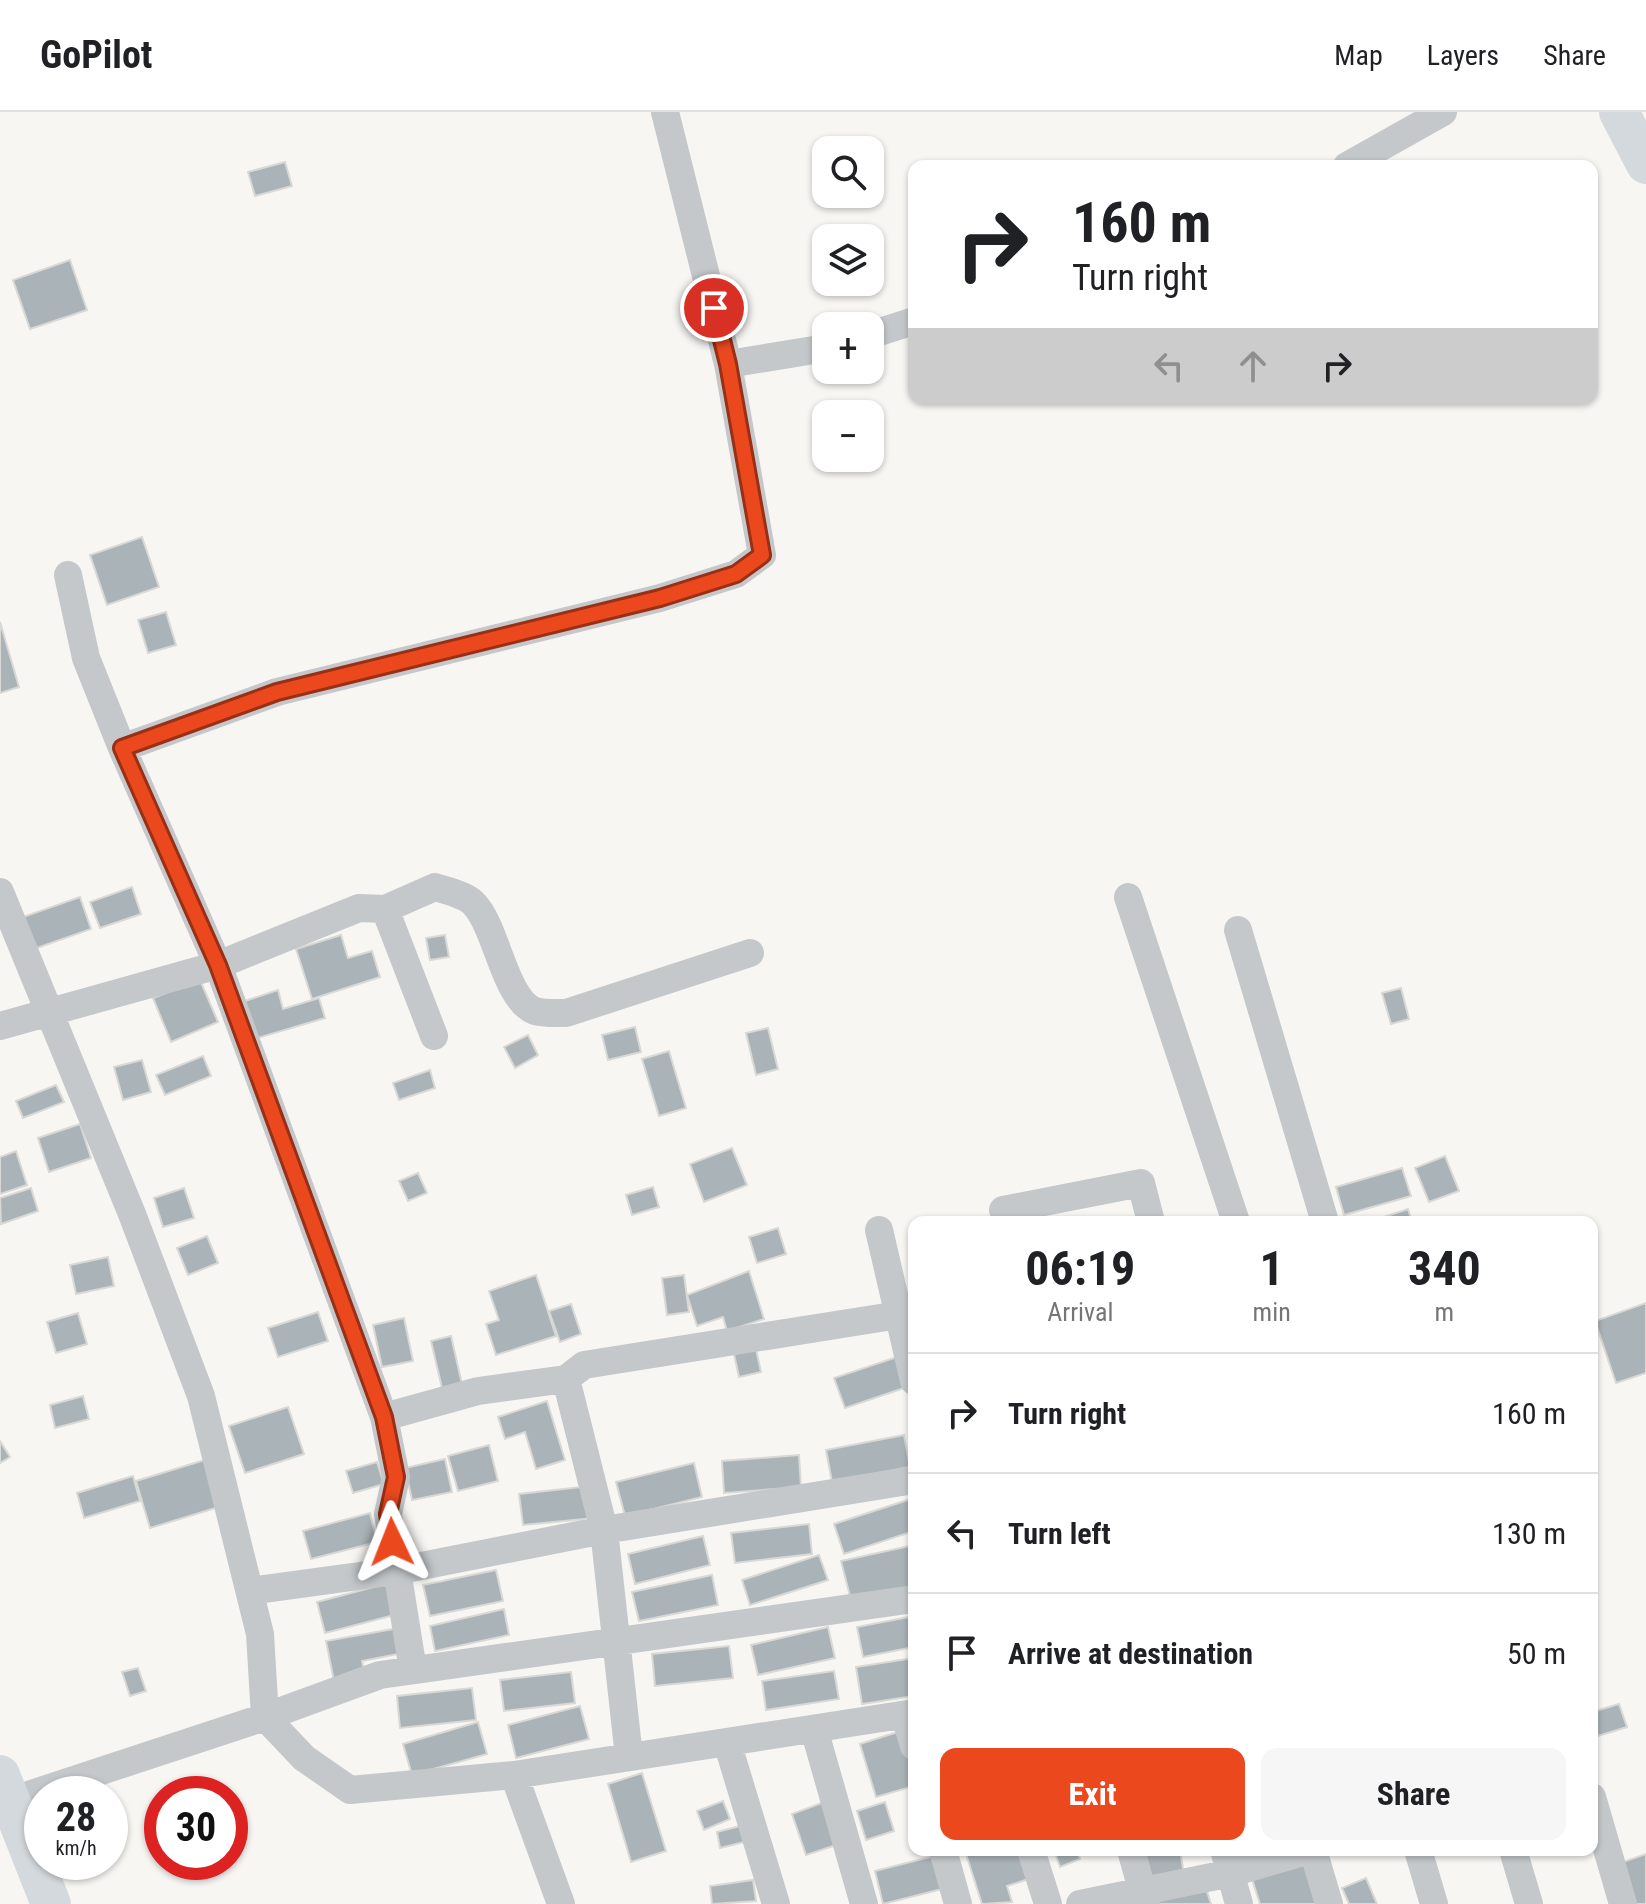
<!DOCTYPE html>
<meta charset="utf-8">
<style>
:root{--surface:#fff;--page:#f6f6f6;--text:#202124;--muted:#757577;--line:#e0e0e0;--accent:#eb481e}
body{margin:0;font-family:"Roboto Condensed",sans-serif;background:var(--page);color:var(--text);height:100vh;display:flex;flex-direction:column;font-size:30px;white-space:nowrap}
*{box-sizing:border-box;margin:0}
p{font-size:26px;color:var(--muted)}
.icon{flex:none;width:44px;height:44px;fill:none;stroke:currentColor;stroke-width:2;stroke-linecap:round;stroke-linejoin:round}
.map{position:relative;flex:1;overflow:hidden}
.panel{position:absolute;left:908px;top:1104px;width:690px;height:640px;display:flex;flex-direction:column;background:var(--surface);border-radius:16px;box-shadow:0 2px 6px #0004}
.panel>*{flex:none}
.hud{position:absolute;left:908px;top:48px;width:690px;height:244px;border-radius:16px;box-shadow:0 2px 6px #0004;background:#fff;color:var(--text);overflow:hidden}
.buttons{position:absolute;left:812px;top:24px;display:grid;gap:16px}
.buttons a{display:grid;place-items:center;width:72px;height:72px;border-radius:16px;background:var(--surface);box-shadow:0 2px 6px #0004;font-size:40px}
.speed{position:absolute;left:24px;top:1664px;display:flex;gap:16px;font-size:40px;font-weight:700;text-align:center}
.speed>*{display:grid;place-content:center;width:104px;height:104px;border-radius:50%;background:var(--surface);box-shadow:0 2px 6px #0004;line-height:1}
.speed small{font-size:20px;font-weight:400}
.speed .limit{border:12px solid #d22;background:#fff;color:#111}
.pin{position:absolute;display:grid;place-items:center;width:68px;height:68px;color:#fff;margin:-34px;border:4px solid #fff;border-radius:50%;box-shadow:0 2px 8px #0007}
.me{position:absolute;width:88px;margin:-44px;rotate:358deg;stroke-linejoin:round;filter:drop-shadow(0 0 6px #0008)}
.turn{display:flex;align-items:center;gap:28px;height:168px;padding:0 32px;font-size:36px}
.turn .icon{width:104px;height:104px;stroke-width:2.5}
.turn b{display:block;font-size:56px;line-height:68px}
.lanes{display:flex;align-items:center;height:76px;padding:0 32px;background:#0003;justify-content:center;gap:40px;direction:ltr}
.lanes .off{opacity:.35}
.eta{display:flex;justify-content:space-evenly;align-items:center;height:136px;text-align:center}
.eta b{font-size:48px;font-weight:700;line-height:56px}
.primary-button{display:flex;gap:16px;margin-top:auto;padding:16px 32px}
.primary-button a{flex:1;height:92px;border-radius:16px;background:var(--accent);color:#fff;font-size:32px;font-weight:700;line-height:92px;text-align:center}
.primary-button a+a{background:var(--page);color:var(--text)}
ul{padding:0;list-style:none}
li{display:flex;align-items:center;gap:24px;height:120px;padding:0 32px;border-top:2px solid var(--line)}
li div{flex:1}
li b{display:block;font-size:30px}
li em{font-style:normal}
header{display:flex;align-items:center;gap:48px;box-sizing:border-box;height:112px;padding:0 40px;background:var(--surface);border-bottom:2px solid var(--line)}
header strong{font-size:38px}
nav{display:flex;gap:44px;margin-inline-start:auto;font-size:28px}
.map>svg:first-child{display:block}
</style>
<header>
<strong>GoPilot</strong>
<nav><a>Map</a><a>Layers</a><a>Share</a></nav>
</header>
<div class="map">
<svg width="1646" height="1792" viewBox="0 0 1646 1792">
<rect width="100%" height="100%" fill="#f7f6f3"/>
<path fill="#aab3b8" stroke="#d8d8d5" stroke-width="2" d="M 285,50 L 292,74 L 255,84 L 248,60 Z
M 70,148 L 87,198 L 30,217 L 13,168 Z
M 142,425 L 159,475 L 107,493 L 90,443 Z
M 166,500 L 176,533 L 148,541 L 138,508 Z
M 0,510 L 19,575 L 0,581 Z
M 132,775 L 141,802 L 100,816 L 90,790 Z
M 80,785 L 91,817 L 34,837 L 23,805 Z
M 341,823 L 348,846 L 372,839 L 380,865 L 312,887 L 296,837 Z
M 445,823 L 449,845 L 430,848 L 426,826 Z
M 200,868 L 218,910 L 171,930 L 153,886 Z
M 1401,876 L 1409,907 L 1391,912 L 1382,881 Z
M 278,878 L 283,897 L 319,886 L 325,906 L 254,927 L 242,890 Z
M 635,915 L 641,940 L 608,948 L 602,923 Z
M 768,916 L 778,957 L 756,963 L 746,921 Z
M 528,923 L 538,943 L 515,956 L 504,935 Z
M 669,939 L 686,996 L 659,1004 L 642,947 Z
M 203,944 L 211,964 L 165,983 L 156,963 Z
M 142,948 L 151,980 L 123,988 L 114,955 Z
M 430,958 L 435,976 L 399,988 L 393,971 Z
M 56,973 L 64,990 L 23,1006 L 16,989 Z
M 80,1012 L 91,1046 L 49,1060 L 38,1026 Z
M 732,1036 L 747,1073 L 704,1090 L 690,1052 Z
M 16,1039 L 27,1073 L 0,1082 L 0,1045 Z
M 1445,1044 L 1459,1079 L 1429,1090 L 1415,1056 Z
M 1402,1056 L 1411,1084 L 1344,1103 L 1336,1075 Z
M 418,1061 L 427,1081 L 408,1089 L 399,1069 Z
M 653,1075 L 659,1095 L 632,1103 L 626,1083 Z
M 31,1076 L 38,1099 L 1,1112 L 0,1086 Z
M 184,1076 L 194,1106 L 163,1115 L 154,1086 Z
M 1408,1097 L 1412,1110 L 1375,1110 L 1375,1108 Z
M 778,1116 L 786,1142 L 757,1151 L 749,1125 Z
M 207,1124 L 218,1151 L 188,1163 L 177,1136 Z
M 108,1145 L 114,1174 L 76,1182 L 70,1153 Z
M 749,1159 L 764,1207 L 727,1219 L 723,1205 L 697,1214 L 687,1183 Z
M 536,1163 L 556,1224 L 496,1243 L 486,1212 L 499,1208 L 489,1179 Z
M 684,1163 L 689,1200 L 667,1203 L 662,1166 Z
M 1646,1191 L 1646,1261 L 1616,1271 L 1595,1209 Z
M 571,1192 L 581,1222 L 560,1230 L 549,1199 Z
M 318,1200 L 328,1229 L 278,1245 L 268,1216 Z
M 78,1201 L 87,1232 L 56,1241 L 47,1210 Z
M 404,1206 L 413,1249 L 382,1255 L 373,1213 Z
M 451,1224 L 462,1272 L 442,1276 L 431,1229 Z
M 756,1237 L 761,1260 L 739,1265 L 734,1242 Z
M 897,1245 L 907,1275 L 845,1296 L 834,1266 Z
M 83,1284 L 89,1307 L 55,1316 L 50,1293 Z
M 547,1289 L 565,1348 L 536,1357 L 525,1320 L 505,1327 L 498,1305 Z
M 288,1295 L 304,1342 L 245,1361 L 229,1314 Z
M 904,1323 L 910,1355 L 832,1370 L 826,1338 Z
M 0,1329 L 10,1345 L 0,1351 Z
M 489,1333 L 498,1369 L 458,1379 L 448,1344 Z
M 799,1343 L 801,1375 L 724,1381 L 722,1349 Z
M 208,1347 L 222,1394 L 150,1416 L 136,1369 Z
M 445,1347 L 452,1380 L 412,1388 L 405,1356 Z
M 377,1350 L 384,1372 L 353,1381 L 346,1359 Z
M 694,1351 L 702,1385 L 625,1404 L 616,1370 Z
M 133,1364 L 140,1389 L 84,1406 L 77,1381 Z
M 590,1374 L 594,1406 L 523,1413 L 519,1382 Z
M 914,1386 L 914,1419 L 844,1442 L 834,1412 Z
M 370,1401 L 377,1430 L 311,1447 L 303,1419 Z
M 809,1412 L 812,1442 L 735,1451 L 731,1421 Z
M 703,1424 L 710,1453 L 635,1472 L 628,1442 Z
M 914,1433 L 914,1474 L 851,1488 L 841,1449 Z
M 819,1443 L 828,1468 L 750,1493 L 742,1468 Z
M 496,1458 L 503,1489 L 430,1504 L 423,1473 Z
M 712,1463 L 718,1493 L 639,1509 L 632,1480 Z
M 389,1471 L 398,1502 L 325,1521 L 317,1490 Z
M 504,1497 L 509,1523 L 435,1539 L 430,1514 Z
M 914,1504 L 914,1535 L 863,1545 L 857,1515 Z
M 828,1515 L 835,1546 L 758,1563 L 751,1533 Z
M 399,1516 L 403,1541 L 362,1549 L 365,1564 L 334,1569 L 326,1529 Z
M 729,1534 L 733,1566 L 655,1574 L 652,1542 Z
M 914,1546 L 914,1584 L 862,1592 L 856,1555 Z
M 138,1556 L 146,1579 L 130,1584 L 122,1560 Z
M 834,1559 L 839,1587 L 766,1598 L 762,1569 Z
M 571,1560 L 575,1591 L 504,1599 L 500,1568 Z
M 472,1576 L 476,1608 L 400,1616 L 397,1584 Z
M 1619,1592 L 1627,1615 L 1598,1624 L 1592,1600 Z
M 580,1594 L 589,1627 L 516,1646 L 508,1613 Z
M 478,1610 L 487,1642 L 412,1663 L 403,1632 Z
M 904,1618 L 914,1652 L 914,1674 L 876,1685 L 860,1632 Z
M 642,1661 L 666,1739 L 631,1750 L 608,1672 Z
M 723,1689 L 730,1707 L 704,1718 L 697,1699 Z
M 827,1689 L 842,1731 L 806,1743 L 792,1702 Z
M 885,1690 L 894,1719 L 866,1728 L 857,1699 Z
M 744,1713 L 748,1729 L 720,1736 L 717,1720 Z
M 979,1738 L 1029,1738 L 1038,1764 L 1007,1774 L 1012,1790 L 982,1792 L 966,1742 Z
M 1054,1738 L 1077,1738 L 1080,1747 L 1060,1755 Z
M 1141,1738 L 1180,1738 L 1184,1762 L 1146,1768 Z
M 1646,1742 L 1646,1792 L 1634,1792 L 1620,1751 Z
M 934,1744 L 942,1777 L 883,1792 L 875,1759 Z
M 1306,1748 L 1321,1792 L 1260,1792 L 1252,1767 Z
M 1366,1766 L 1377,1792 L 1349,1792 L 1342,1776 Z
M 1203,1767 L 1211,1792 L 1154,1792 Z
M 753,1768 L 756,1789 L 712,1792 L 710,1774 Z"/>
<g fill="none" stroke-linecap="round" stroke-linejoin="round">
<path stroke="#c4c8cb" stroke-width="28" d="M 1347,54 L 1443,0
M 870,223 L 914,209
M 728,252 L 826,236
M 68,463 L 86,546 L 122,636 L 218,853 L 384,1305 L 396,1365 L 388,1402 L 413,1558
M 122,636 L 277,580 L 660,486 L 736,462 L 762,443 L 728,252 L 665,0
M 0,780 L 132,1102 L 201,1284 L 260,1522 L 265,1605 L 380,1563 L 914,1487
M 1128,785 L 1236,1110
M 385,797 L 434,924
M 1238,818 L 1325,1110
M 0,914 L 218,853 L 359,796 L 385,797 L 435,775 C 447,779 467,783 475,793 C 497,817 505,888 535,899 C 544,902 557,901 566,901 L 750,841
M 1003,1098 L 1141,1071 L 1151,1110
M 879,1118 L 914,1269
M 566,1267 L 604,1418 L 629,1645
M 384,1305 L 478,1279 L 566,1267 L 584,1253 L 899,1203
M 250,1479 L 396,1459 L 604,1418 L 914,1368
M 905,1603 L 914,1634
M 814,1617 L 864,1792
M 727,1630 L 776,1792
M 514,1663 L 561,1792
M 1592,1685 L 1623,1792
M 10,1689 L 265,1605 L 304,1646 L 350,1678 L 514,1663 L 914,1601
M 943,1738 L 958,1792
M 1031,1738 L 1048,1792
M 1131,1738 L 1146,1792
M 1224,1738 L 1239,1792
M 1313,1738 L 1329,1792
M 1418,1738 L 1434,1792
M 1513,1738 L 1529,1792
M 1080,1792 L 1231,1761 L 1310,1738"/>
<path stroke="#d4d9dd" stroke-width="40" d="M 1619,0 L 1646,52
M 0,1663 L 51,1792"/>
</g>
<g fill="none" stroke-linecap="round" stroke-linejoin="round">
<g stroke="#992f14" stroke-width="20">
<path id="route" d="M 392,1430 L 388,1402 L 396,1365 L 384,1305 L 218,853 L 122,636 L 277,580 L 660,486 L 736,462 L 762,443 L 728,252 L 714,196"/>
</g>
<use href="#route" stroke="#eb481e" stroke-width="14"/>
</g>
</svg>
<div class="buttons">
<a><svg class="icon" aria-label="search" viewBox="0 0 24 24"><circle cx="10" cy="10" r="6"/><path d="M15 15l6 6"/></svg></a>
<a><svg class="icon" aria-label="layers" viewBox="0 0 24 24"><path d="M12 4l9 5-9 5-9-5zM3 14l9 5 9-5"/></svg></a>
<a>+</a>
<a>−</a>
</div>
<div class="speed"><div>28<small>km/h</small></div><div class="limit">30</div></div>
<div class="pin" style="left:714px;top:196px;background:#d93025"><svg class="icon" aria-label="arrive" viewBox="0 0 24 24"><path d="M6 21V4h12l-3 4 3 4H6"/></svg></div>
<svg class="me" style="left:392px;top:1430px" viewBox="-20 -20 40 40"><path d="M0-17L14 15 0 8-14 15z" fill="#eb481e" stroke="#fff" stroke-width="4"/></svg>
<div class="hud">
<div class="turn"><svg class="icon" aria-label="right" viewBox="0 0 24 24"><path d="M7 20v-9h11M14 6l5 5-5 5"/></svg><div><b>160 m</b>Turn right</div></div>
<div class="lanes"><svg class="icon off" aria-label="left" viewBox="0 0 24 24"><path d="M17 20v-9H6M10 6l-5 5 5 5"/></svg><svg class="icon off" aria-label="ahead" viewBox="0 0 24 24"><path d="M12 20V5M6 11l6-6 6 6"/></svg><svg class="icon" aria-label="right" viewBox="0 0 24 24"><path d="M7 20v-9h11M14 6l5 5-5 5"/></svg></div>
</div>
<section class="panel">
<div class="eta">
<div><b>06:19</b><p>Arrival</p></div>
<div><b>1</b><p>min</p></div>
<div><b>340</b><p>m</p></div>
</div>
<ul>
<li><svg class="icon" aria-label="right" viewBox="0 0 24 24"><path d="M7 20v-9h11M14 6l5 5-5 5"/></svg><div><b>Turn right</b></div><em>160 m</em></li>
<li><svg class="icon" aria-label="left" viewBox="0 0 24 24"><path d="M17 20v-9H6M10 6l-5 5 5 5"/></svg><div><b>Turn left</b></div><em>130 m</em></li>
<li><svg class="icon" aria-label="arrive" viewBox="0 0 24 24"><path d="M6 21V4h12l-3 4 3 4H6"/></svg><div><b>Arrive at destination</b></div><em>50 m</em></li>
</ul>
<div class="primary-button"><a>Exit</a><a>Share</a></div>
</section>
</div>
